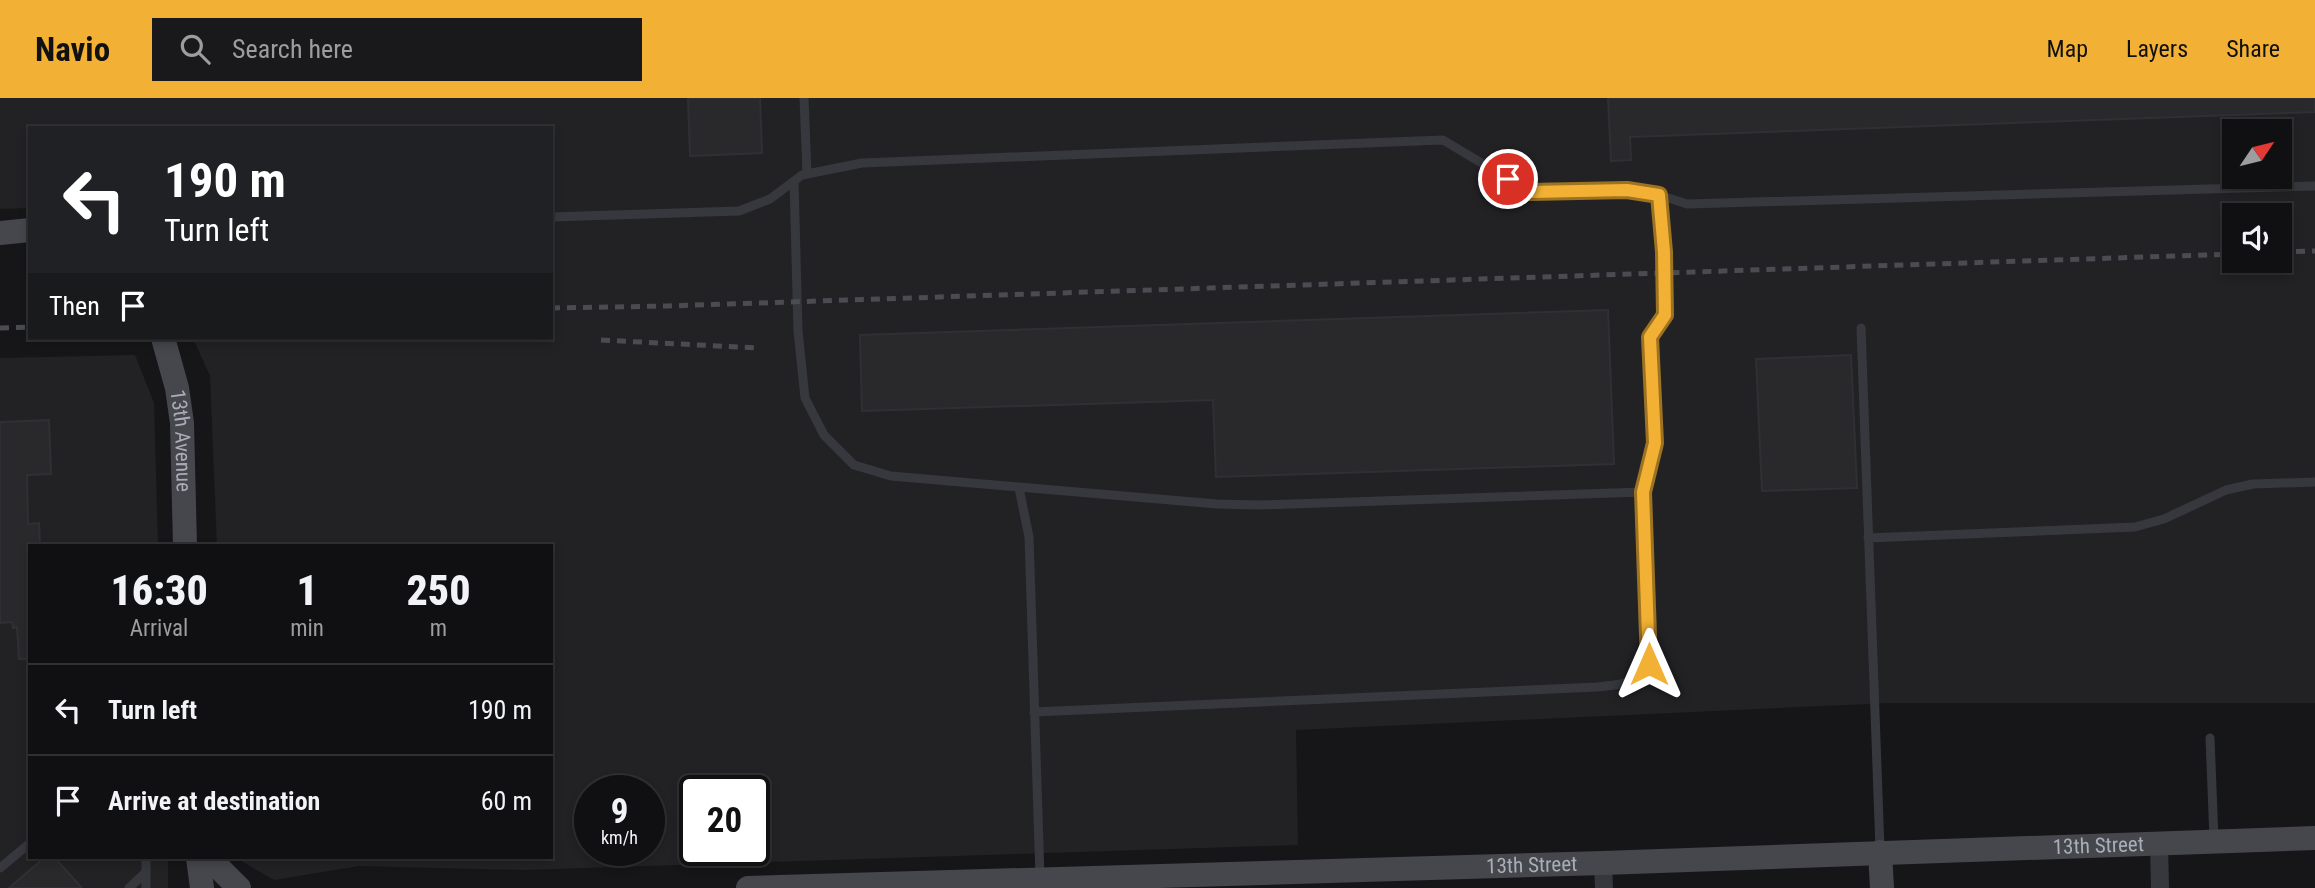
<!DOCTYPE html>
<style>
:root{--surface:#101012;--page:#19191b;--text:#f1f3f6;--muted:#9c9d9f;--line:#303032;--accent:#f2b134}
body{margin:0;font-family:"Roboto Condensed",sans-serif;background:var(--page);color:var(--text);height:100vh;display:flex;flex-direction:column;font-size:26px;white-space:nowrap}
*{box-sizing:border-box;margin:0}
p{font-size:23px;color:var(--muted)}
.icon{flex:none;width:38px;height:38px;fill:none;stroke:currentColor;stroke-width:2;stroke-linecap:round;stroke-linejoin:round}
.map{position:relative;flex:1;overflow:hidden}
.panel{position:absolute;left:28px;top:446px;width:525px;height:315px;display:flex;flex-direction:column;background:var(--surface);border-radius:0px;box-shadow:0 4px 10px #0003,0 0 0 2px var(--line)}
.panel>*{flex:none}
.top-card{position:absolute;left:28px;top:28px;width:525px;height:214px;border-radius:0px;box-shadow:0 4px 10px #0003,0 0 0 2px var(--line);background:#202124;color:#fff;overflow:hidden}
.needle{width:46px;rotate:55deg}
.buttons{position:absolute;left:2222px;top:21px;display:grid;gap:14px}
.buttons a{display:grid;place-items:center;width:70px;height:70px;border-radius:0px;background:var(--surface);box-shadow:0 4px 10px #0003,0 0 0 2px var(--line);font-size:35px}
.speed{position:absolute;left:574px;top:677px;display:flex;gap:14px;font-size:35px;font-weight:700;text-align:center}
.speed>*{display:grid;place-content:center;width:91px;height:91px;border-radius:50%;background:var(--surface);box-shadow:0 4px 10px #0003,0 0 0 2px var(--line);line-height:1}
.speed small{font-size:18px;font-weight:400}
.speed .limit{border:4px solid #111;border-radius:10px;background:#fff;color:#111}
.pin{position:absolute;display:grid;place-items:center;width:60px;height:60px;color:#fff;margin:-30px;border:4px solid #fff;border-radius:50%;box-shadow:0 2px 7px #0007}
.me{position:absolute;width:77px;margin:-38px;rotate:0deg;stroke-linejoin:round;filter:drop-shadow(0 0 5px #0008)}
.turn{display:flex;align-items:center;gap:24px;height:147px;padding:0 21px;font-size:32px}
.turn .icon{width:91px;height:91px;stroke-width:2.5}
.turn b{display:block;font-size:49px;line-height:60px}
.then{display:flex;align-items:center;height:66px;padding:0 21px;background:#0003;gap:14px;font-size:26px}
.eta{display:flex;justify-content:space-evenly;align-items:center;height:119px;text-align:center}
.eta b{font-size:42px;font-weight:800;line-height:49px}
ul{padding:0;list-style:none}
li{display:flex;align-items:center;gap:21px;height:91px;padding:0 21px;border-top:2px solid var(--line)}
li div{flex:1}
li b{display:block;font-size:26px}
li em{font-style:normal}
header{display:flex;align-items:center;gap:42px;box-sizing:border-box;height:98px;padding:0 35px;background:var(--accent);color:#111}
header strong{font-size:33px}
nav{display:flex;gap:38px;margin-inline-start:auto;font-size:24px}
.search{width:490px;height:63px;background:var(--page);display:flex;align-items:center;gap:18px;box-sizing:border-box;padding:0 24px;border-radius:0px;color:var(--muted);font-size:26px}
.map>svg:first-child{display:block}
</style>
<header>
<strong>Navio</strong>
<div class="search"><svg class="icon" aria-label="search" viewBox="0 0 24 24"><circle cx="10" cy="10" r="6"/><path d="M15 15l6 6"/></svg>Search here</div>
<nav><a>Map</a><a>Layers</a><a>Share</a></nav>
</header>
<div class="map">
<svg width="2315" height="790" viewBox="0 0 2315 790">
<rect width="100%" height="100%" fill="#161618"/>
<path fill="#222225" fill-rule="evenodd" d="M 0,0 L 2315,0 L 2315,605 L 1890,605 L 1296,632 L 1298,747 L 524,772 L 359,768 L 274,782 L 243,764 L 242,760 L 551,760 L 551,448 L 217,448 L 210,278 L 193,240 L 551,240 L 551,30 L 30,30 L 30,110 L 0,111 ZM 2235,33 L 2280,33 L 2280,79 L 2235,79 ZM 2235,117 L 2280,117 L 2280,163 L 2235,163 ZM 590,693 L 649,693 L 649,752 L 590,752 ZM 695,693 L 754,693 L 754,752 L 695,752 Z
M 135,257 L 154,305 L 158,448 L 30,448 L 30,760 L 168,760 L 168,790 L 0,790 L 0,260 Z"/>
<path fill="#29292c" stroke="#303034" stroke-width="2" d="M 688,0 L 760,0 L 762,55 L 690,58 Z
M 1608,0 L 2315,0 L 2315,14 L 1630,39 L 1631,62 L 1611,63 Z
M 1608,212 L 1614,366 L 1216,379 L 1213,302 L 862,313 L 860,237 Z
M 1851,257 L 1857,390 L 1762,393 L 1756,261 Z
M 49,322 L 51,376 L 27,377 L 28,426 L 39,425 L 40,448 L 30,448 L 30,561 L 19,561 L 17,529 L 13,530 L 12,524 L 0,525 L 0,324 Z
M 44,760 L 55,760 L 82,790 L 9,790 Z"/>
<g fill="none" stroke-linecap="round" stroke-linejoin="round">
<path stroke="#37383d" stroke-width="9" d="M 804,0 L 807,76
M 794,83 L 798,233 L 805,300 L 824,337 L 854,367 L 891,378 L 1217,406 L 1259,407 L 1643,394 L 1655,345 L 1650,238 L 1665,217 L 1664,154 L 1659,97
M 551,119 L 739,113 L 770,101 L 802,77 L 862,65 L 1443,42 L 1530,94 L 1627,92 L 1659,97 L 1687,106 L 2315,88
M 1861,230 L 1880,752
M 1019,390 L 1029,439 L 1040,779
M 1868,440 L 2135,429 L 2164,421 L 2226,392 L 2253,386 L 2315,384
M 1034,614 L 1597,589 C 1625,586 1648,586 1650,552 L 1643,394
M 2210,640 L 2214,741
M 146,760 L 146,790
M 0,770 L 30,745
M 129,790 L 145,775"/>
<path stroke="#37383d" stroke-width="18" d="M 2159,744 L 2160,790
M 1603,765 L 1604,790"/>
<g stroke="#45474d" stroke-width="24">
<path d="M 0,135 L 30,132"/>
<path id="s1" d="M 163,240 L 177,290 L 182,325 L 185,448"/>
<path d="M 1880,754 L 1882,790"/>
<path d="M 198,760 L 202,790"/>
<path d="M 209,760 L 239,790"/>
<path id="s2" d="M 748,790 L 1603,765 L 2315,740"/>
</g>
<path stroke="#4a4c52" stroke-width="5" stroke-dasharray="9 7" stroke-linecap="butt" d="M 2280,154 L 2315,153
M 551,210 L 668,208 L 2235,156
M 0,230 L 30,229
M 601,242 L 758,250"/>
</g>
<g fill="none" stroke-linecap="round" stroke-linejoin="round">
<g stroke="#9d7322" stroke-width="18">
<path id="route" d="M 1508,81 L 1530,94 L 1627,92 L 1659,97 L 1664,154 L 1665,217 L 1650,239 L 1655,345 L 1643,394 L 1649,566"/>
</g>
<use href="#route" stroke="#f2b134" stroke-width="12"/>
</g>
<g text-anchor="middle" dominant-baseline="central" stroke-width="7" stroke-linejoin="round" paint-order="stroke">
<g font-size="21" fill="#a8adb8" stroke="#111113">
<text stroke="none"><textPath href="#s1" startOffset="105">13th Avenue</textPath></text>
<text stroke="none"><textPath href="#s2" startOffset="1351">13th Street</textPath></text>
<text stroke="none"><textPath href="#s2" startOffset="784">13th Street</textPath></text>
</g>
</g>
</svg>
<div class="buttons">
<a><svg class="needle" viewBox="-14 -14 28 28"><path d="M0-13l5 13h-10z" fill="#e53935"/><path d="M0 13l5-13h-10z" fill="#9c9d9f"/></svg></a>
<a><svg class="icon" aria-label="sound" viewBox="0 0 24 24"><path d="M4 9h4l5-4v14l-5-4H4zM17 9q2 3 0 6"/></svg></a>
</div>
<div class="speed"><div>9<small>km/h</small></div><div class="limit">20</div></div>
<div class="pin" style="left:1508px;top:81px;background:#d93025"><svg class="icon" aria-label="arrive" viewBox="0 0 24 24"><path d="M6 21V4h12l-3 4 3 4H6"/></svg></div>
<svg class="me" style="left:1649px;top:566px" viewBox="-20 -20 40 40"><path d="M0-17L14 15 0 8-14 15z" fill="#f2b134" stroke="#fff" stroke-width="4"/></svg>
<div class="top-card">
<div class="turn"><svg class="icon" aria-label="left" viewBox="0 0 24 24"><path d="M17 20v-9H6M10 6l-5 5 5 5"/></svg><div><b>190 m</b>Turn left</div></div>
<div class="then">Then<svg class="icon" aria-label="arrive" viewBox="0 0 24 24"><path d="M6 21V4h12l-3 4 3 4H6"/></svg></div>
</div>
<section class="panel">
<div class="eta">
<div><b>16:30</b><p>Arrival</p></div>
<div><b>1</b><p>min</p></div>
<div><b>250</b><p>m</p></div>
</div>
<ul>
<li><svg class="icon" aria-label="left" viewBox="0 0 24 24"><path d="M17 20v-9H6M10 6l-5 5 5 5"/></svg><div><b>Turn left</b></div><em>190 m</em></li>
<li><svg class="icon" aria-label="arrive" viewBox="0 0 24 24"><path d="M6 21V4h12l-3 4 3 4H6"/></svg><div><b>Arrive at destination</b></div><em>60 m</em></li>
</ul>
</section>
</div>
